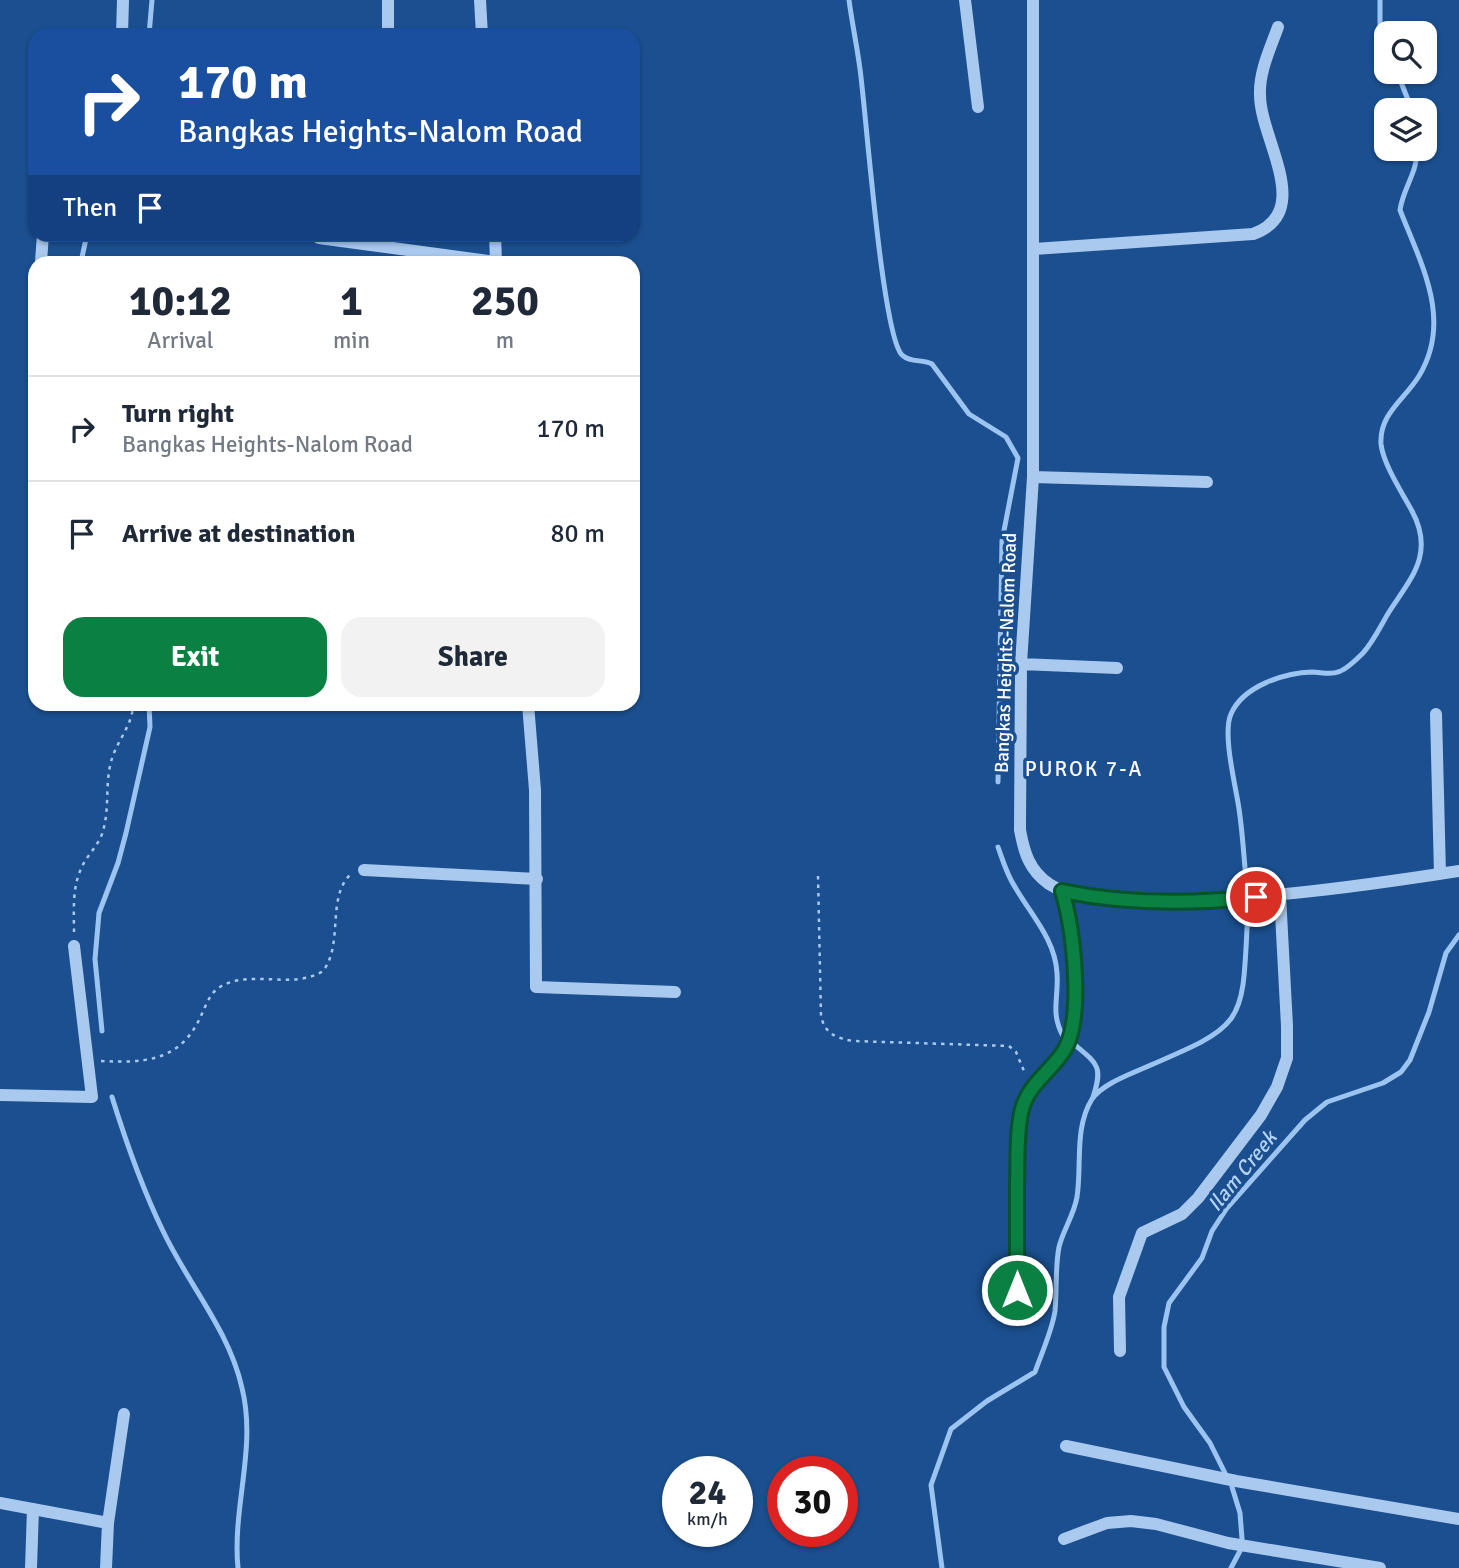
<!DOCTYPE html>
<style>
:root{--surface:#fff;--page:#f2f2f3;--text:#1f2937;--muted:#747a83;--line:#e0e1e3;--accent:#0b8043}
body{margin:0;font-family:Signika,sans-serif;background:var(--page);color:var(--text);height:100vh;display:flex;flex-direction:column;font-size:26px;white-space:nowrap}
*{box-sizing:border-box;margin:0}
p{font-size:23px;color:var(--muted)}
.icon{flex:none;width:38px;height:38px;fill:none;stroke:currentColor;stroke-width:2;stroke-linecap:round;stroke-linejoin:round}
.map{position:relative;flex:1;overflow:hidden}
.drawer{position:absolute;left:28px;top:256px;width:612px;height:455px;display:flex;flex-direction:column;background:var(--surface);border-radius:21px;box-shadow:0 2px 5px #0004}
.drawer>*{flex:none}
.banner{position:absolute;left:28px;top:28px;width:612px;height:214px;border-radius:21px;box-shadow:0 2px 5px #0004;background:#1a4fa0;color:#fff;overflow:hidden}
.buttons{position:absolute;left:1374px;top:21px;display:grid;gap:14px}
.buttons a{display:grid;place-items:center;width:63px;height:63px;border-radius:14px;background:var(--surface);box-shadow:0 2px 5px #0004;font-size:35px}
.speed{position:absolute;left:662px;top:1456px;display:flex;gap:14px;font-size:35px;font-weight:700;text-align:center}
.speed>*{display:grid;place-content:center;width:91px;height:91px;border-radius:50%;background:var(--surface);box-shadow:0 2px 5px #0004;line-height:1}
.speed small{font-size:18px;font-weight:400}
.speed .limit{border:10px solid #d22;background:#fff;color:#111}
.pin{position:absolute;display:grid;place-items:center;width:60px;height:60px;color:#fff;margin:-30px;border:4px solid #fff;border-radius:50%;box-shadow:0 2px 7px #0007}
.me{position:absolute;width:77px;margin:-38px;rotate:0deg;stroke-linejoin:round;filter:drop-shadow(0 0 5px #0008)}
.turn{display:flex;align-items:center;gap:24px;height:147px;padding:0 35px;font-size:32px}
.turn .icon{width:91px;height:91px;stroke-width:2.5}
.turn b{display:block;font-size:49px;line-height:60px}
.then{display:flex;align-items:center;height:66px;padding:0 35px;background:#0003;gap:14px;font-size:26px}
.eta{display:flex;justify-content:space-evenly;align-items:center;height:119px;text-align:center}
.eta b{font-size:42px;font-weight:700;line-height:49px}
.cta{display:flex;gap:14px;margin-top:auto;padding:14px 35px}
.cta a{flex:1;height:80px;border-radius:21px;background:var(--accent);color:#fff;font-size:28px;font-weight:700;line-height:80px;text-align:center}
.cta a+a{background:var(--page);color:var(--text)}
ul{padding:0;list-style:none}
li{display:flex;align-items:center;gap:21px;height:105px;padding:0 35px;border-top:2px solid var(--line)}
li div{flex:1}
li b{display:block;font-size:26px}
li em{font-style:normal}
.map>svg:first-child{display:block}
</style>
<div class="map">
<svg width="1459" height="1568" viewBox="0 0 1459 1568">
<rect width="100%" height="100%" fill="#1b4f8f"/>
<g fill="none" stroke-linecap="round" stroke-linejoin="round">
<path stroke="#9cc4f0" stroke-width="5" d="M 849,0 C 852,23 857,46 860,69 C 866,111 882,335 902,355 C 910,363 923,359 932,364 L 969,414 L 1006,437 L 1018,458 L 1002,541 L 998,782
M 1380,0 L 1380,36 L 1386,49
M 149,35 L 152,0
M 1397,72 L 1412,110
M 81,262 L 87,234
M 998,847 C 1003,861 1007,875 1015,887 C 1031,915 1055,939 1057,973 C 1059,998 1050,1012 1063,1036
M 1247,888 C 1244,862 1243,835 1239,809 C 1236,787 1222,734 1231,714 C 1243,686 1284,673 1312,672 C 1320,672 1331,675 1338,672 C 1346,670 1358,658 1363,653 C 1374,641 1381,625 1389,612 C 1411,578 1435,554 1412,511 C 1403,494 1383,464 1381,444 C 1379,414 1405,399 1419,376 C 1453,320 1421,264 1400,210 C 1403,188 1418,172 1417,149
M 102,1031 L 95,959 L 99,913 L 118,863 L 126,833 L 150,727 L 149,704
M 1075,1045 C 1098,1064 1103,1067 1093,1097
M 112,1097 C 126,1142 142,1188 163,1231 C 188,1284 229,1330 242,1388 C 257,1448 232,1507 238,1568
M 1226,1475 L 1210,1443 L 1184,1407 L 1164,1367 L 1164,1327 L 1169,1303 L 1202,1258 L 1212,1231 L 1227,1208 L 1305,1120 L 1327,1102 L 1383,1083 L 1401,1072 L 1410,1060 L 1429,1012 L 1446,953 L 1459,935
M 1232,1487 L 1240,1513 L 1242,1539
M 942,1568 L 931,1485 L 951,1429 L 987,1401 L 1035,1372 C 1042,1352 1052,1331 1055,1311 C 1057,1290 1055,1268 1059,1247 C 1063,1230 1074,1215 1077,1197 C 1082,1165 1074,1128 1092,1099 C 1101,1086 1123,1077 1137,1071 C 1249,1023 1242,1029 1248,908
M 1231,1568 L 1240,1551"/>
<path stroke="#a9c9ee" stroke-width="2.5" stroke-dasharray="3.5 5" stroke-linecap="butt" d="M 818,876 L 821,1016 C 825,1034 836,1038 853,1041 L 1009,1046 L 1016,1052 L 1024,1071
M 74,932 C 74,912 72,888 81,869 C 87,854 101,844 104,827 C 110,802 104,777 114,753 C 121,736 133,722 133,704
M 101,1061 C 142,1063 177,1062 198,1022 C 204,1011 208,996 217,989 C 247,967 292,991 323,971 C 344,944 326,897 351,874"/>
<path stroke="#a9c9ee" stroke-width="12" d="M 480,0 L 482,35
M 965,0 L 978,107
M 1033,0 L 1033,477 L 1021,664 L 1020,830 C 1024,852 1029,870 1049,884 C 1072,899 1105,898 1132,899 C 1242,903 1350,888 1459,871
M 122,35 L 123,0
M 388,35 L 388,0
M 495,234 L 496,262
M 319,238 L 496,262
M 1034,249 L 1253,234 C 1315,212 1260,139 1260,95 C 1259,72 1270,49 1278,27
M 41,262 L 43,234
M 1033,477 L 1207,482
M 1021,664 L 1117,668
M 528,704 L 535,790 L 536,987 L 675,992
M 1436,714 L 1440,874
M 364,870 L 537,879
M 0,1095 L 92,1097 L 74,946
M 1016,1316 L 1018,1136 C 1020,1120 1022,1104 1030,1089 C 1040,1072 1060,1064 1067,1044 C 1084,1003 1074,932 1062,891
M 1120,1351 L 1119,1297 L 1142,1233 L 1182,1214 L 1198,1198 L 1261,1115 L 1277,1087 L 1287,1058 L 1287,1026 L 1280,895
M 1066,1446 L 1236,1481 L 1459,1519
M 0,1503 L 108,1523
M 1064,1539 L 1107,1523 L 1131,1521 L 1156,1524 L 1228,1543 L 1380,1568
M 31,1568 L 33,1509
M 106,1568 L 108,1523 L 124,1414"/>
</g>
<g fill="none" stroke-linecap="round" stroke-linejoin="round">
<g stroke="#07532c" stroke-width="18">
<path id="route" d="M 1017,1290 C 1017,1255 1017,1219 1017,1183 C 1018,1159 1016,1133 1022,1109 C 1029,1083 1052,1071 1065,1049 C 1084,1015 1073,927 1062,891 C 1124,904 1193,904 1256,897"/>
</g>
<use href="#route" stroke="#0b8043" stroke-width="12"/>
</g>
<g text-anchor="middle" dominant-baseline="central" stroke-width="7" stroke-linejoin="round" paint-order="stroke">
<g font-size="19" fill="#fff" stroke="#1b4f8f">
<text transform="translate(1006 653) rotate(-88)">Bangkas Heights-Nalom Road</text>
</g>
<g font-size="21" letter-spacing="2" fill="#fff" stroke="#1b4f8f">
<text x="1084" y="769">PUROK 7-A</text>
</g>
<g font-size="21" font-style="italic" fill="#b5d3f5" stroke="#1b4f8f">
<text transform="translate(1242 1171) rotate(-51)">Ilam Creek</text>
</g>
</g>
</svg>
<div class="buttons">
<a><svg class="icon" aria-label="search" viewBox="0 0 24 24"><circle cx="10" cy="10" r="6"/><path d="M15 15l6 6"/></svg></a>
<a><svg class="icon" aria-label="layers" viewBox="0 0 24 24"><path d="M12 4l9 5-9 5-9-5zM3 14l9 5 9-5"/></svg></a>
</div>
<div class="speed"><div>24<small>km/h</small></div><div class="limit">30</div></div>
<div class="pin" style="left:1256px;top:897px;background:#d93025"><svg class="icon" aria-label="arrive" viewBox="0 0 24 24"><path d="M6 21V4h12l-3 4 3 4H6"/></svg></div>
<svg class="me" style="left:1017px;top:1290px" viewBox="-20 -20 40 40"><circle r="17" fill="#0b8043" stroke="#fff" stroke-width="3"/><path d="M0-11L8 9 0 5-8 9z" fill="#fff"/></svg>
<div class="banner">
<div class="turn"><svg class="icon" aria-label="right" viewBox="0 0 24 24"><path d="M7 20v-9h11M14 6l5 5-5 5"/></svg><div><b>170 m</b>Bangkas Heights-Nalom Road</div></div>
<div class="then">Then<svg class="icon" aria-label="arrive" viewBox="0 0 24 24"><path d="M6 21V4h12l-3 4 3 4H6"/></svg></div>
</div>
<section class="drawer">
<div class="eta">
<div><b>10:12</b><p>Arrival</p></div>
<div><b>1</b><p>min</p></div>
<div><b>250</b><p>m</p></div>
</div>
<ul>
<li><svg class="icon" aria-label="right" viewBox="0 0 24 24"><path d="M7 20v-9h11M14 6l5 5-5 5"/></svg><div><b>Turn right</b><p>Bangkas Heights-Nalom Road</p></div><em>170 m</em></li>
<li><svg class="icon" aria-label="arrive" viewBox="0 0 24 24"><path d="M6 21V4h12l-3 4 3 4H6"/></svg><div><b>Arrive at destination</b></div><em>80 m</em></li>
</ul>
<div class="cta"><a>Exit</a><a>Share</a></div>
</section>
</div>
